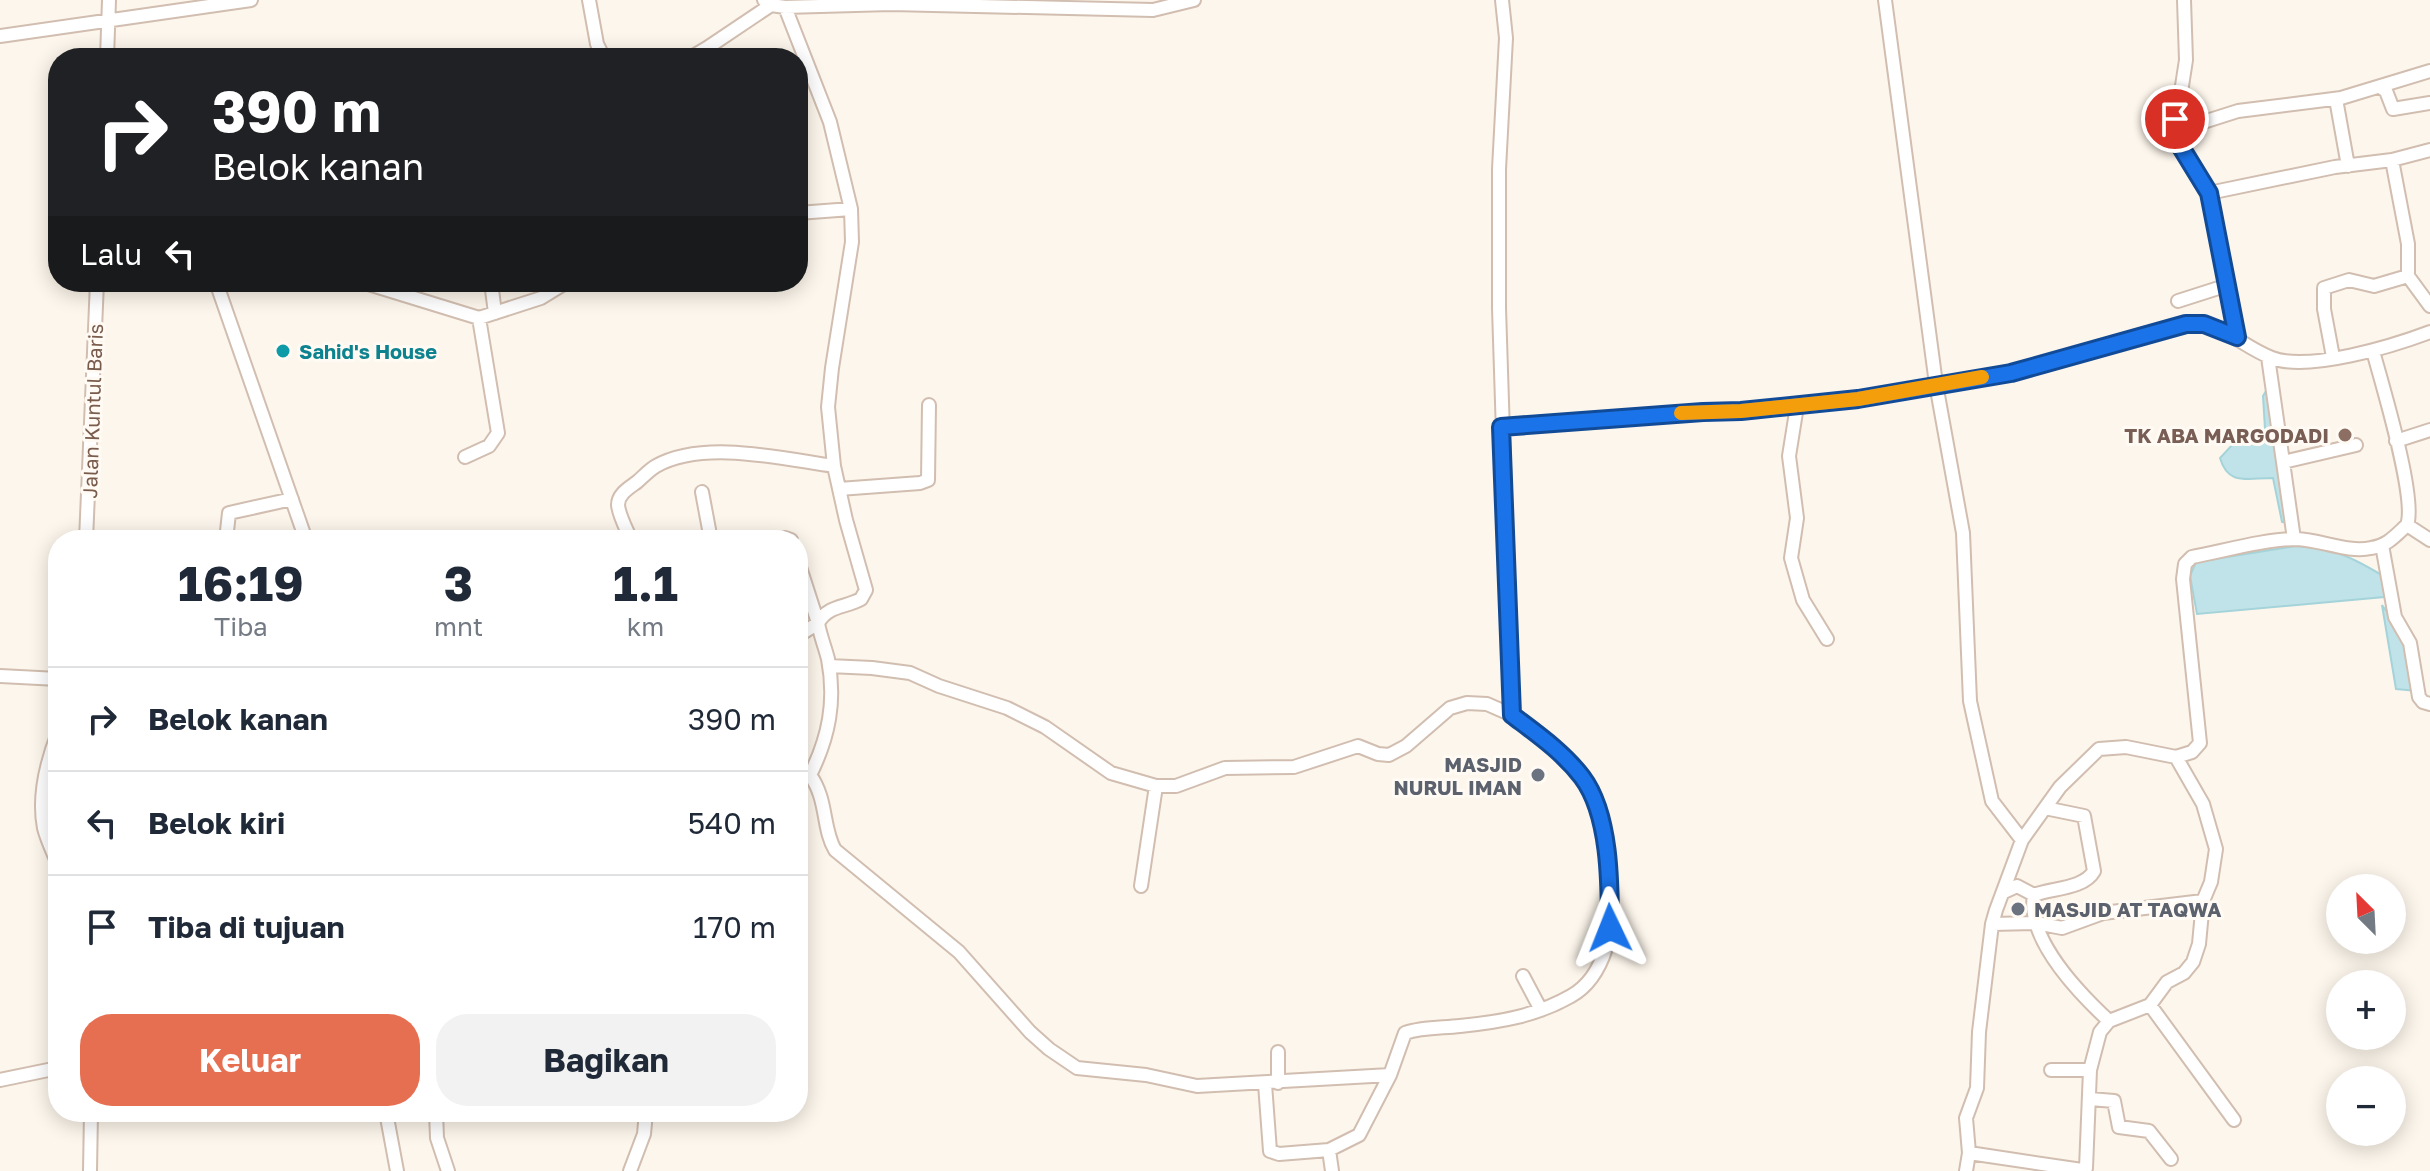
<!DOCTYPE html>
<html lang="id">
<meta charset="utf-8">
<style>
:root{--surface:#fff;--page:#f2f2f3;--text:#1f2937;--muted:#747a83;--line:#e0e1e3;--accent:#e76f51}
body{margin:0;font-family:"Golos Text",sans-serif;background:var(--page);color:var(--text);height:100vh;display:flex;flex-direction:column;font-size:30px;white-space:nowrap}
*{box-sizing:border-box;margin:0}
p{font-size:26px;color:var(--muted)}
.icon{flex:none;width:44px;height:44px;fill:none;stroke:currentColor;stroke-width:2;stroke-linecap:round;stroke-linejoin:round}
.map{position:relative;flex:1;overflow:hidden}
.sheet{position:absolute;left:48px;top:530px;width:760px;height:592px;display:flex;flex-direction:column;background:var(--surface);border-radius:32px;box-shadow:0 4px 20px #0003}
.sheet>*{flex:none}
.banner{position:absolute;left:48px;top:48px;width:760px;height:244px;border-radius:32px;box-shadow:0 4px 20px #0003;background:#202124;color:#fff;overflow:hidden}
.needle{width:52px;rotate:336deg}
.fabs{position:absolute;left:2326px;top:874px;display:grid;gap:16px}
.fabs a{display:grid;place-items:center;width:80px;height:80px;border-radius:50%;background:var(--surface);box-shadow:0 4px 20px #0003;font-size:40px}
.pin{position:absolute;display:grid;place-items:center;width:68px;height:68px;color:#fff;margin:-34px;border:4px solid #fff;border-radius:50%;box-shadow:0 2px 8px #0007}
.me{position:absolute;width:88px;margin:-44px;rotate:358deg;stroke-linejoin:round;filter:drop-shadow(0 0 6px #0008)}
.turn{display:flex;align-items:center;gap:28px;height:168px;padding:0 32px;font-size:36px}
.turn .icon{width:104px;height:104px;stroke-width:2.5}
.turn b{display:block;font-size:56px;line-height:68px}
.then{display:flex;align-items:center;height:76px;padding:0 32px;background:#0003;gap:16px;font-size:30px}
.eta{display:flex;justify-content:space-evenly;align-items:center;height:136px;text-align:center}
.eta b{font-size:48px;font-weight:700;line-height:56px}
.primary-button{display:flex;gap:16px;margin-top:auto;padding:16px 32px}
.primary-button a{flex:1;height:92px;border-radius:32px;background:var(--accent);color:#fff;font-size:32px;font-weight:700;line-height:92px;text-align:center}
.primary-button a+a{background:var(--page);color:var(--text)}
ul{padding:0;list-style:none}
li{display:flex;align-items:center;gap:24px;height:104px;padding:0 32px;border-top:2px solid var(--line)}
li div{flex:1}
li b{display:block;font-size:30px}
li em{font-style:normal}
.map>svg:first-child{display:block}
</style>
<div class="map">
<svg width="2430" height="1171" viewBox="0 0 2430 1171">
<rect width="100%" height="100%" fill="#fdf6ec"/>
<path fill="#bfe3e8" stroke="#a5d3da" stroke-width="2" d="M 2269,386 L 2287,523 L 2282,522 L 2273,478 C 2247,478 2228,486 2220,458 L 2233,444 L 2265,429 L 2263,396 Z
M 2295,546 C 2336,549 2350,556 2385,577 L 2384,597 L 2197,614 L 2190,576 L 2196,562 Z
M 2382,605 L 2408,641 L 2417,691 L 2396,689 Z"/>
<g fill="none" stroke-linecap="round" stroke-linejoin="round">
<g stroke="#d1beb0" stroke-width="16">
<path id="minor" d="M 589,0 L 597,44 L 604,58
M 764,0 L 771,5 L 785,7 L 891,4 L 1153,10 L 1194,0
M 1885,0 L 1936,384 L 1963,533 L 1970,701 L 1992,801 L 2022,840
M 2184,0 L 2186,60 L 2175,131 L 2184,153 L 2209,193 L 2237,337
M 785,7 L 830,122 L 851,209 L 852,242 L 832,368 L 828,407 L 834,466 L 846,520 L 866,590 L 861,599 C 845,608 828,605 818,623 C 820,635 825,647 828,659 C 836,701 829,737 810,775 L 798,770
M 0,36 L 251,0
M 707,48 L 771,5
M 107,58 L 109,0
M 690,58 L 707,48 L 712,58
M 2380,87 L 2386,91 L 2393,109 L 2430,103
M 2336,99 L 2348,166
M 2175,131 L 2238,111 L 2341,98 L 2430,71
M 2209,193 L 2335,167 L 2392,160 L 2430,150
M 798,213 L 851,209
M 2408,276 L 2430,306
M 216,282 L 306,540
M 362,282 L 479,318 L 541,298 L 567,282
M 491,282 L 495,313
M 2178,301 L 2228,285
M 2373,351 C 2382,384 2417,499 2407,525 L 2430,540
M 2268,357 L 2294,539
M 2333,357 L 2324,309 L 2324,288 L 2349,280 L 2374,286 L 2408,276 L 2408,244 L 2392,160
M 1797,406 L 1789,456 L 1797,518 L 1791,558 L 1803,600 L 1827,639
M 1501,427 L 1703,412 L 1741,411 L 1858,399 L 2011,373 L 2186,324 C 2223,322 2241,346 2272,358 C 2308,372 2393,346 2430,332
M 2396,441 L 2430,430
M 465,457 L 489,446 L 498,433 L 479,318
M 2283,462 L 2356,445
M 839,489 L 920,483 L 928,480 L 929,405
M 702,492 L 711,540
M 86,540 L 97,282
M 226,540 L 229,513 L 292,499
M 631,540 C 627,530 619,516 618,505 C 618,494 629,488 637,482 C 643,477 649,470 656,466 C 704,439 783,459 834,466
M 776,540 L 785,538 L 791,540
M 2382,545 L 2395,617 L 2410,643 L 2419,697 L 2423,702 L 2430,704
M 798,561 L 818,623 L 798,636
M 829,666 L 872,668 L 910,673 L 939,686 L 1007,708 L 1045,727 L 1111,773 L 1156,786 L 1176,786 L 1225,768 L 1294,767 L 1358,746 L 1378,754 L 1389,755 L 1406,746 L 1450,708 L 1467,703 L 1487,704 L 1512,715 L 1499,308 L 1499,169 L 1506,38 L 1502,0
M 0,676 L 58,679
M 58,733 C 47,761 38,797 44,828 C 47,840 53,852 58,864
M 810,775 C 828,800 822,828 835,850 L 959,952 L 1030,1032 L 1049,1049 L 1077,1068 L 1146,1075 L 1197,1086 L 1390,1075
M 2045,808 L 2084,816 L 2094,871 C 2084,889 2052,888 2034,895 C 2026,939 2080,994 2109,1021
M 1141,886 L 1156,786
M 2004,892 L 2017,886 L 2034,895
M 1992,924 L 2036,923 L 2062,928 L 2103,913 L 2203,901
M 1523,976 L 1541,1010
M 2150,1005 L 2234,1120
M 2051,1070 L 2090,1070
M 0,1080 L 58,1068
M 1278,1083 L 1278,1052
M 1265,1084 L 1270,1151 L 1279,1154 L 1329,1150 L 1359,1135 L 1390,1075 L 1405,1033 C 1422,1027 1442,1028 1460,1026 C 1500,1022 1536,1016 1571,996 C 1589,986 1600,967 1606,948 C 1617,911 1606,813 1585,781 C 1567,754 1538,734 1512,715
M 2090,1099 L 2114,1101 L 2119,1127 L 2149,1131 L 2171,1159
M 386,1112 L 397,1171
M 436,1112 L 437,1138 L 448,1171
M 1329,1150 L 1332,1171
M 1969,1153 L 2082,1170 L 2086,1168 L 2090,1070 L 2100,1032 L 2109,1021 L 2150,1005 L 2167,982 L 2184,973 L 2193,962 L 2199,944 L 2203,901 L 2211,882 L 2216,849 L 2203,804 L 2176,757
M 90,1171 L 91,1112
M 630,1171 L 644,1134 L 646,1112
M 1966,1171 L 1969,1153 L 1966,1118 L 1977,1088 L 1979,1032 L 1992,924 L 1996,910 L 2022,840 L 2060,787 L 2099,749 L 2126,747 L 2176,757 L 2192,752 L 2200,743 L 2183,579 L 2185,564 L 2192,557 C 2224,551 2265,539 2297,539 C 2321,540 2348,553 2371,548 C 2387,546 2395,536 2407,525"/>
</g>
<use href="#minor" stroke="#fff" stroke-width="12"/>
</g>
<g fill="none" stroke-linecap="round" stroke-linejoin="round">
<g stroke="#114b97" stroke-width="20">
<path id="route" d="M 1610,928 C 1610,883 1610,814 1582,777 C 1563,752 1537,734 1512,715 L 1501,427 L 1703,412 L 1741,411 L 1858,399 L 2011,373 L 2186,324 L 2204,324 L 2237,337 L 2209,193 L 2176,139 L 2175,119"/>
</g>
<use href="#route" stroke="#1a73e8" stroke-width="14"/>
<path stroke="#f59e0b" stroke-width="14" d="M 1681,413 L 1741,411 L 1858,399 L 1982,377"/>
</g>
<circle fill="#0f9aa8" stroke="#fffaf3" stroke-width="3" cx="283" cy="351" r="8"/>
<circle fill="#8d6e63" stroke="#fffaf3" stroke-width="3" cx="2345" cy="435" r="8"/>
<g fill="#6b7280" stroke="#fffaf3" stroke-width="3">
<circle cx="1538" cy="775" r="8"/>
<circle cx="2018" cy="909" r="8"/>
</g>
<g text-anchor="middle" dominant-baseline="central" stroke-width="6" stroke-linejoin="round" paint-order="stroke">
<g font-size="20" font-weight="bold" fill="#0d838f" stroke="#fffaf3" text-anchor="start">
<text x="299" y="351">Sahid's House</text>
</g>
<g font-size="20" fill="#7a5c4d" stroke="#fffaf3">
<text transform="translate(92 411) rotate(-88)">Jalan Kuntul Baris</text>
</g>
<g font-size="20" font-weight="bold" fill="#785e54" stroke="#fffaf3" text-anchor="end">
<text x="2329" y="435">TK ABA MARGODADI</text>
</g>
<g font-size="20" font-weight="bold" fill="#5b616d" stroke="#fffaf3" text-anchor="end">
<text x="1522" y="764">MASJID<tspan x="1522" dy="23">NURUL IMAN</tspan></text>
<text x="2034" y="909" text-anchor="start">MASJID AT TAQWA</text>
</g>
</g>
</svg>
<div class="fabs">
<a><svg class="needle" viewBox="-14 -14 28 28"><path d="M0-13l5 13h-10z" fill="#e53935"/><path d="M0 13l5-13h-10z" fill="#747a83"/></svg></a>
<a>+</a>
<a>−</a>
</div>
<div class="pin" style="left:2175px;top:119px;background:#d93025"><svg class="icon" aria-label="arrive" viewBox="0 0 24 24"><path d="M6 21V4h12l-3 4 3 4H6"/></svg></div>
<svg class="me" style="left:1610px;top:928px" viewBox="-20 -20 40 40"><path d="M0-17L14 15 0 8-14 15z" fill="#1a73e8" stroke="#fff" stroke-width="4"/></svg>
<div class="banner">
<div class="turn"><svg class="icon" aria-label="right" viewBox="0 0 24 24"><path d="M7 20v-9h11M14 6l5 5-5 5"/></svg><div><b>390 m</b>Belok kanan</div></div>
<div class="then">Lalu<svg class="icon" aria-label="left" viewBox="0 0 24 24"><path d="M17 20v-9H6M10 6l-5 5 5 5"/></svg></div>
</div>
<section class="sheet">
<div class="eta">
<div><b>16:19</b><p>Tiba</p></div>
<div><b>3</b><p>mnt</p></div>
<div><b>1.1</b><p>km</p></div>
</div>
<ul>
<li><svg class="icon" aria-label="right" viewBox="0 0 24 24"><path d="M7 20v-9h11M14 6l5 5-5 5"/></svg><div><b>Belok kanan</b></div><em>390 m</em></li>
<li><svg class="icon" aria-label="left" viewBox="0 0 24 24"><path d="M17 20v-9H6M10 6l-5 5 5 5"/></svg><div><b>Belok kiri</b></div><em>540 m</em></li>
<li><svg class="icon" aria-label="arrive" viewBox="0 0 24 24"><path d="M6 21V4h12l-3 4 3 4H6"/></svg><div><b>Tiba di tujuan</b></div><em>170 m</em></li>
</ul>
<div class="primary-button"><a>Keluar</a><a>Bagikan</a></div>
</section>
</div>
